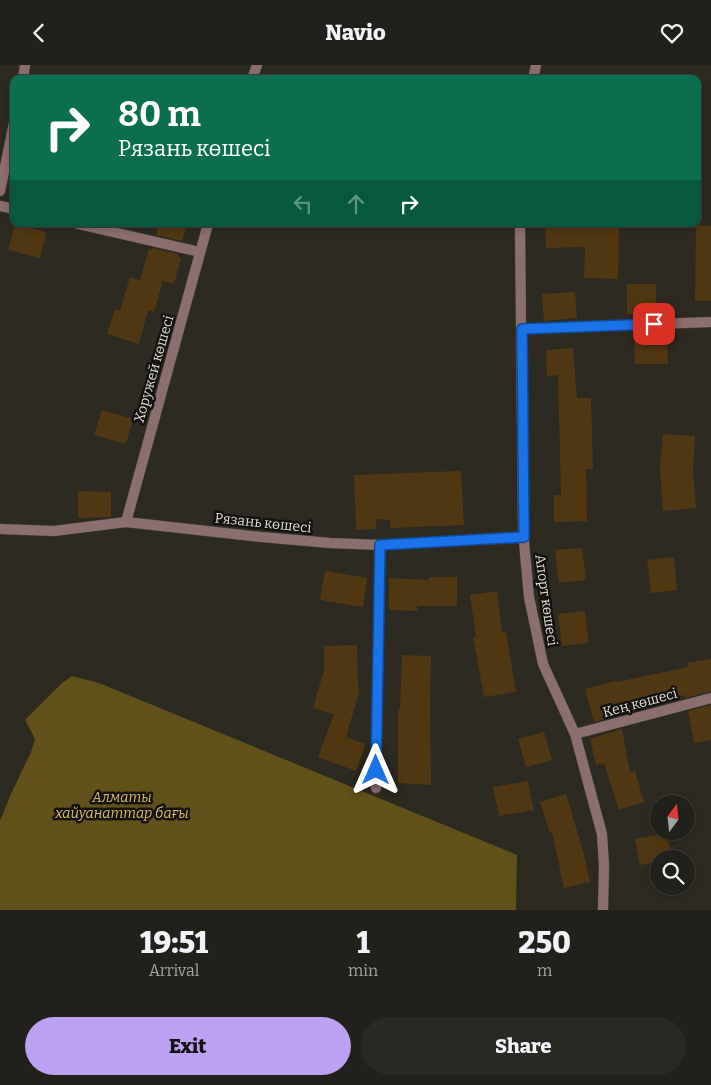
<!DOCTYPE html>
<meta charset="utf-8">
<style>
:root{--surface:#22201a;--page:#2a2823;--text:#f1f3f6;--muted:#a2a3a2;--line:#3f3e39;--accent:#bca0f2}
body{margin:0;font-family:Bitter,serif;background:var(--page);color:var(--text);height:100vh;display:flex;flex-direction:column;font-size:19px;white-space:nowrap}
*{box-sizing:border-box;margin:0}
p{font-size:16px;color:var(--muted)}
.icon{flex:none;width:28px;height:28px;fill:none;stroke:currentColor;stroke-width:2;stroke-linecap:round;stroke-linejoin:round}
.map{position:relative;height:845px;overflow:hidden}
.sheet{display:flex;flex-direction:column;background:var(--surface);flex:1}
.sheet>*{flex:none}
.banner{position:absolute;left:10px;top:10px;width:691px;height:152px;border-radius:10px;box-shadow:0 2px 8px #0003,0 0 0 1px var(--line);background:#0b6e4f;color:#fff;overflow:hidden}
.needle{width:32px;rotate:15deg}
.tools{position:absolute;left:650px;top:730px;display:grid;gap:10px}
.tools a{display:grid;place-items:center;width:45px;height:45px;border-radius:50%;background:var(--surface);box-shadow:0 2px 8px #0003,0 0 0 1px var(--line);font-size:25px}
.pin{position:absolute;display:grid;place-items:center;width:42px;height:42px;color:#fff;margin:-21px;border-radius:10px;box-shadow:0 2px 8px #0006}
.me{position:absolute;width:55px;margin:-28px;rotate:0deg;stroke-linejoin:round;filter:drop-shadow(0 0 4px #0008)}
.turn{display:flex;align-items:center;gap:18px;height:105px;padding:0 25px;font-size:22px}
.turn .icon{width:65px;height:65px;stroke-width:2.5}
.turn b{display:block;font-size:35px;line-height:42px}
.lanes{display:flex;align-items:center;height:48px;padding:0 25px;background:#0003;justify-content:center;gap:25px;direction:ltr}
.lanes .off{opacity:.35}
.eta{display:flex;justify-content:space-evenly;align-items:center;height:85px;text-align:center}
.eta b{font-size:30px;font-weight:800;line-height:35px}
.button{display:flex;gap:10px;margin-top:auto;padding:10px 25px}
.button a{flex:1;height:58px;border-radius:30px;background:var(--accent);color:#111;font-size:20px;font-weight:800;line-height:58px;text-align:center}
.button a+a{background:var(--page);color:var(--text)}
header{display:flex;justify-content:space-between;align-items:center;height:65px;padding:0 25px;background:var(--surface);font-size:22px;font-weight:800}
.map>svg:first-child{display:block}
</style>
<header><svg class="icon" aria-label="back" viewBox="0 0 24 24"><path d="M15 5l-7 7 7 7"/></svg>Navio<svg class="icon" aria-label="heart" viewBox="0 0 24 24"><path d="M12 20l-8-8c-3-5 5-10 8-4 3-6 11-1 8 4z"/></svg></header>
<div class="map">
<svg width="711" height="845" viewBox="0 0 711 845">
<rect width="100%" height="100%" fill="#2d2a22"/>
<path fill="#62501a" d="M 72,611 L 99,618 L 517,790 L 516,845 L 0,845 L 0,756 L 10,731 L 31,687 L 35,674 L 25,655 L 62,618 Z"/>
<path fill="#523812" d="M 15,159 L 46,167 L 40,193 L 8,185 Z
M 159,159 L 187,159 L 182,176 L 156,170 Z
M 545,159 L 619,159 L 618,214 L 584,213 L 585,182 L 546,183 Z
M 696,160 L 711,161 L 711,236 L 695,236 Z
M 152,183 L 178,189 L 178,192 L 181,193 L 174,219 L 163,216 L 154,247 L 148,245 L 139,279 L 107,269 L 115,244 L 120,246 L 130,212 L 140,215 L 149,184 L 152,185 Z
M 627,219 L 656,219 L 656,252 L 634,253 L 634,249 L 627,249 Z
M 575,227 L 577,253 L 544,256 L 542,229 Z
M 657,266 L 657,272 L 667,272 L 668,299 L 635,299 L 634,267 Z
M 573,283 L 577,333 L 591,333 L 593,404 L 586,404 L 587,456 L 554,457 L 554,430 L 561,430 L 558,310 L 547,311 L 546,285 Z
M 102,345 L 133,354 L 126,379 L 94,370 Z
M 663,369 L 695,371 L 693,407 L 696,443 L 663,446 L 660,404 Z
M 461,406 L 464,460 L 390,463 L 390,455 L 377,454 L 375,464 L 356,465 L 354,410 Z
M 78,426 L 111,427 L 111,452 L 78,453 Z
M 582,483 L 586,515 L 559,518 L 555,485 Z
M 674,492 L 677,525 L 651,528 L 647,495 Z
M 325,506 L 367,513 L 363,542 L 320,535 Z
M 429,512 L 457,512 L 457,541 L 417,541 L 417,546 L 389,545 L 389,513 L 429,515 Z
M 497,526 L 502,568 L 506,567 L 516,627 L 484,632 L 473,572 L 476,572 L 470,530 Z
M 585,546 L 589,578 L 562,581 L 558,549 Z
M 357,580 L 358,624 L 360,624 L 346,672 L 365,679 L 356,706 L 318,692 L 334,649 L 313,643 L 324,605 L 324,581 Z
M 402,590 L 431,591 L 430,638 L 431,720 L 398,718 L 398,644 L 400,644 Z
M 711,594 L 711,626 L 685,633 L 685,630 L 618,644 L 619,650 L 594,657 L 585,624 L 616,616 L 617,617 L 688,602 L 687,598 Z
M 711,640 L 711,675 L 694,678 L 688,646 Z
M 622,664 L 630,707 L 635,706 L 644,737 L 619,745 L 604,698 L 596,700 L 590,674 Z
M 544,667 L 552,695 L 526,702 L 518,674 Z
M 528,716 L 534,745 L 499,751 L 493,722 Z
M 566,729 L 583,786 L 590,817 L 564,823 L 552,767 L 550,768 L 540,737 Z
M 667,768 L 672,794 L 659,794 L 659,796 L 640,800 L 635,774 Z"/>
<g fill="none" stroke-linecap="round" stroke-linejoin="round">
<g stroke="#49473f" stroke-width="11">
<path id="street" d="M 23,14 L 25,0
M 252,14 L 257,0
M 533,14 L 536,0
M 0,126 L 14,58
M 0,141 L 14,144
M 78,159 L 200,187
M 520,159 L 523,466 L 529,532 L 543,599 L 575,669 L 602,769 L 604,801 L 603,845
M 522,264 L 711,257
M 126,457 L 208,159
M 0,464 L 54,466 L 126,457 L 261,472 L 330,478 L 380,480 L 524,472
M 575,669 L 711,633
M 376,723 L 380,480"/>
</g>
<use href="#street" stroke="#8b6e6d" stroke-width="10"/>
</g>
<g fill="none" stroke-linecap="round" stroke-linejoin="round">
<g stroke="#114b97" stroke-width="12">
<path id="route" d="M 376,705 L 380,480 L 524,472 L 522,264 L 654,259"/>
</g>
<use href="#route" stroke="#1a73e8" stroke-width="9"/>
</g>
<g text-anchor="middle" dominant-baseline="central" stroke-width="5" stroke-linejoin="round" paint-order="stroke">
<g font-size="14" fill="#dfddd8" stroke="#14120f">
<text transform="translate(154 304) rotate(-74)">Хоружей көшесі</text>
<text transform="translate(263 458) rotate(6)">Рязань көшесі</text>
<text transform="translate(546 535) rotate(82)">Апорт көшесі</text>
<text transform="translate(640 638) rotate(-15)">Кең көшесі</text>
</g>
<g font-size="14" font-style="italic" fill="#dbbc68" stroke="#14120f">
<text x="122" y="732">Алматы<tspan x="122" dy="16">хайуанаттар бағы</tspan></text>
</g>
</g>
</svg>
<div class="tools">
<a><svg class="needle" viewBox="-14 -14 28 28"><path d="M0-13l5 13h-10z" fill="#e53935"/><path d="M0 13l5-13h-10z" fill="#a2a3a2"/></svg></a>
<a><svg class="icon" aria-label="search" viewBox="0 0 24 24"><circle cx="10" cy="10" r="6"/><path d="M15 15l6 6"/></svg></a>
</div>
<div class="pin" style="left:654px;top:259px;background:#d93025"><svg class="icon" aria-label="arrive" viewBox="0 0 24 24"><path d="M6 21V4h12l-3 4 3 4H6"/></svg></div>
<svg class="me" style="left:376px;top:705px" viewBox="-20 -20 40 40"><path d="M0-17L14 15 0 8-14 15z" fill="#1a73e8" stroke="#fff" stroke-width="4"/></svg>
<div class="banner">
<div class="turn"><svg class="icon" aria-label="right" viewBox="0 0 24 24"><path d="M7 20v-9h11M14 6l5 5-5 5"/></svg><div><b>80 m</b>Рязань көшесі</div></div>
<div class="lanes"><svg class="icon off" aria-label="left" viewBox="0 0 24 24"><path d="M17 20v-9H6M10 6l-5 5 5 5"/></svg><svg class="icon off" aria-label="ahead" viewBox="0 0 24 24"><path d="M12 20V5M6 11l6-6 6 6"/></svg><svg class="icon" aria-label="right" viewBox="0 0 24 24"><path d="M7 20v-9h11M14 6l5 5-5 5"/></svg></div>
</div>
</div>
<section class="sheet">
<div class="eta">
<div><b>19:51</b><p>Arrival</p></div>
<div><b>1</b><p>min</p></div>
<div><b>250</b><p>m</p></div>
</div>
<div class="button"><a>Exit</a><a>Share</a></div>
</section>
